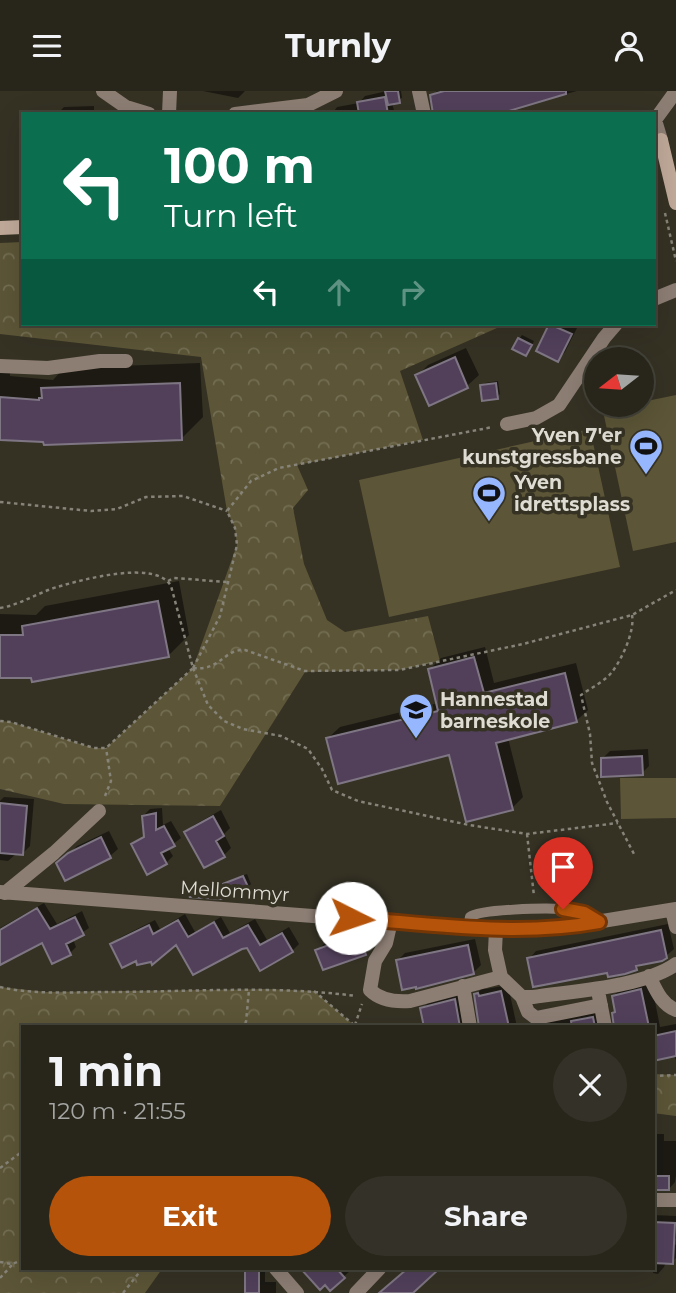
<!DOCTYPE html>
<meta charset="utf-8">
<style>
:root{--surface:#28261b;--page:#343228;--text:#f1f3f6;--muted:#a5a5a3;--line:#44433a;--accent:#b45309}
body{margin:0;font-family:Montserrat,sans-serif;background:var(--page);color:var(--text);height:100vh;display:flex;flex-direction:column;font-size:26px;white-space:nowrap}
*{box-sizing:border-box;margin:0}
p{font-size:23px;color:var(--muted)}
.icon{flex:none;width:38px;height:38px;fill:none;stroke:currentColor;stroke-width:2;stroke-linecap:round;stroke-linejoin:round}
.map{position:relative;flex:1;overflow:hidden}
.sheet{position:absolute;left:21px;top:934px;width:634px;height:245px;display:flex;flex-direction:column;background:var(--surface);border-radius:0px;box-shadow:0 7px 28px #0002,0 0 0 2px var(--line)}
.sheet>*{flex:none}
.hud{position:absolute;left:21px;top:21px;width:635px;height:214px;border-radius:0px;box-shadow:0 7px 28px #0002,0 0 0 2px var(--line);background:#0b6e4f;color:#fff;overflow:hidden}
.needle{width:46px;rotate:253deg}
.controls{position:absolute;left:584px;top:256px;display:grid;gap:14px}
.controls a{display:grid;place-items:center;width:70px;height:70px;border-radius:50%;background:var(--surface);box-shadow:0 7px 28px #0002,0 0 0 2px var(--line);font-size:35px}
.pin{position:absolute;display:grid;place-items:center;width:60px;height:60px;color:#fff;margin:-72px -30px;border-radius:50% 50% 50% 0;rotate:-45deg;box-shadow:0 0 7px #0007}
.pin .icon{rotate:45deg}
.me{position:absolute;width:77px;margin:-38px;rotate:94deg;stroke-linejoin:round;filter:drop-shadow(0 0 5px #0008)}
.turn{display:flex;align-items:center;gap:24px;height:147px;padding:0 28px;font-size:32px}
.turn .icon{width:91px;height:91px;stroke-width:2.5}
.turn b{display:block;font-size:49px;line-height:60px}
.lanes{display:flex;align-items:center;height:66px;padding:0 28px;background:#0003;justify-content:center;gap:35px;direction:ltr}
.lanes .off{opacity:.35}
.round{display:grid;place-items:center;flex:none;width:74px;height:74px;border-radius:37px;background:var(--page)}
.headline{display:flex;align-items:center;justify-content:space-between;height:119px;padding:0 28px}
h1{font-size:42px;font-weight:700;line-height:52px}
.primary-button{display:flex;gap:14px;margin-top:auto;padding:14px 28px}
.primary-button a{flex:1;height:80px;border-radius:42px;background:var(--accent);color:#fff;font-size:28px;font-weight:700;line-height:80px;text-align:center}
.primary-button a+a{background:var(--page);color:var(--text)}
header{display:flex;justify-content:space-between;align-items:center;height:91px;padding:0 28px;background:var(--surface);font-size:32px;font-weight:700}
.map>svg:first-child{display:block}
</style>
<header><svg class="icon" aria-label="menu" viewBox="0 0 24 24"><path d="M4 6h16M4 12h16M4 18h16"/></svg>Turnly<svg class="icon" aria-label="person" viewBox="0 0 24 24"><circle cx="12" cy="8" r="4"/><path d="M4 21q1-7 8-7t8 7"/></svg></header>
<div class="map">
<svg width="676" height="1202" viewBox="0 0 676 1202">
<defs>
<pattern id="forest-crowns" width="20" height="18" patternUnits="userSpaceOnUse" patternTransform="scale(1.75)"><rect width="20" height="18" fill="#5c5537"/><path d="M2 6a3 3 0 1 1 6 0M12 15a3 3 0 1 1 6 0" fill="none" stroke="#736d53"/></pattern>
</defs>
<rect width="100%" height="100%" fill="#353224"/>
<path fill="url(#forest-crowns)" d="M 23,151 L 23,233 L 506,233 L 400,280 L 423,349 L 297,374 L 308,399 L 293,417 L 304,473 L 327,529 L 345,541 L 428,525 L 440,570 L 399,579 L 305,581 L 220,715 L 64,713 L 0,698 L 0,630 L 11,631 L 93,657 L 106,657 L 193,577 L 237,454 L 235,437 L 227,420 L 201,266 L 0,243 L 0,152 Z
M 0,896 L 46,901 L 267,898 L 314,900 L 355,935 L 23,936 L 23,1178 L 162,1178 L 145,1202 L 0,1202 Z
M 653,983 L 676,984 L 676,1025 L 653,1022 Z"/>
<path fill="#5c5537" d="M 676,304 L 676,451 L 633,460 L 603,320 L 642,313 L 642,311 Z
M 590,338 L 620,476 L 389,526 L 359,389 Z
M 620,687 L 676,687 L 676,727 L 621,728 Z"/>
<path fill="#0007" d="M 203,0 L 245,0 L 238,7 Z
M 387,0 L 401,0 L 402,7 L 392,12 L 395,23 L 332,23 L 337,16 L 359,12 L 365,5 Z
M 437,0 L 577,0 L 494,23 L 432,5 Z
M 94,15 L 94,23 L 57,23 L 64,16 Z
M 551,233 L 579,233 L 565,261 L 558,268 L 539,259 Z
M 522,244 L 534,250 L 529,260 L 519,248 Z
M 466,257 L 479,284 L 467,295 L 430,313 L 417,285 L 428,274 Z
M 200,272 L 203,326 L 182,347 L 45,349 L 0,347 L 0,275 L 10,276 L 10,285 L 53,289 L 64,277 Z
M 498,290 L 500,303 L 497,306 L 482,295 L 485,292 Z
M 179,490 L 189,544 L 168,565 L 33,585 L 0,585 L 0,523 L 36,524 L 45,515 Z
M 485,556 L 494,592 L 576,572 L 588,619 L 576,630 L 508,647 L 523,706 L 512,717 L 451,662 L 328,647 L 340,636 L 438,612 L 430,578 L 441,567 Z
M 648,658 L 649,675 L 642,682 L 602,668 L 610,660 Z
M 4,706 L 34,708 L 30,755 L 23,762 L 17,762 L 8,770 L 0,769 L 0,710 Z
M 162,717 L 163,734 L 171,730 L 181,747 L 168,757 L 173,765 L 166,772 L 133,754 L 146,744 L 143,725 L 150,718 Z
M 221,719 L 230,737 L 224,743 L 231,757 L 224,764 L 186,741 L 194,734 Z
M 109,740 L 118,758 L 110,765 L 66,787 L 59,773 L 77,755 Z
M 247,783 L 251,793 L 248,796 L 221,807 L 193,804 Z
M 44,812 L 57,833 L 82,820 L 89,837 L 73,848 L 76,856 L 70,862 L 43,850 L 0,872 L 0,837 Z
M 185,823 L 195,841 L 221,826 L 230,842 L 255,828 L 267,849 L 289,836 L 299,853 L 292,860 L 177,851 L 152,869 L 136,867 L 112,854 L 119,847 L 155,829 L 160,838 Z
M 668,833 L 674,858 L 666,865 L 642,872 L 636,878 L 608,880 L 529,868 L 536,860 Z
M 366,837 L 372,855 L 365,862 L 317,860 L 325,852 Z
M 475,848 L 481,874 L 473,882 L 398,869 L 405,862 Z
M 651,890 L 660,936 L 676,933 L 676,969 L 673,964 L 653,968 L 653,936 L 531,936 L 536,931 L 603,917 L 607,932 L 616,935 L 616,920 L 613,905 L 623,896 Z
M 508,894 L 517,936 L 481,936 L 476,904 L 483,896 L 486,898 Z
M 462,902 L 467,929 L 460,936 L 426,936 L 422,918 L 429,911 Z
M 653,1043 L 664,1043 L 664,1050 L 676,1050 L 676,1085 L 675,1091 L 669,1098 L 653,1098 Z
M 653,1124 L 676,1125 L 676,1147 L 671,1152 L 676,1154 L 676,1167 L 672,1171 L 666,1171 L 664,1176 L 658,1183 L 653,1182 Z
M 247,1178 L 265,1178 L 265,1191 L 276,1191 L 276,1202 L 247,1202 Z
M 303,1178 L 348,1178 L 350,1180 L 330,1198 L 325,1192 L 320,1196 Z"/>
<path fill="#52405b" stroke="#7f7684" stroke-width="2" d="M 385,0 L 398,0 L 400,12 L 388,14 Z
M 444,0 L 566,0 L 566,3 L 499,23 L 433,23 L 430,4 Z
M 385,6 L 388,23 L 359,23 L 357,11 Z
M 549,233 L 572,243 L 558,271 L 536,260 Z
M 518,247 L 532,254 L 526,265 L 512,258 Z
M 455,266 L 468,297 L 429,315 L 415,284 Z
M 180,292 L 182,349 L 44,354 L 43,351 L 0,349 L 0,306 L 39,309 L 39,307 L 42,307 L 41,297 Z
M 496,292 L 498,308 L 482,310 L 480,294 Z
M 158,510 L 169,566 L 32,591 L 31,587 L 0,587 L 0,544 L 23,544 L 22,535 Z
M 474,566 L 484,602 L 565,582 L 577,631 L 496,652 L 513,719 L 466,731 L 449,664 L 338,693 L 326,647 L 438,620 L 428,578 Z
M 642,665 L 643,684 L 601,686 L 601,667 Z
M 0,712 L 27,715 L 23,764 L 0,762 Z
M 156,722 L 156,739 L 164,735 L 175,755 L 161,762 L 167,773 L 147,784 L 131,753 L 144,746 L 142,725 Z
M 213,725 L 224,745 L 216,750 L 225,766 L 204,777 L 184,741 Z
M 101,746 L 111,767 L 65,790 L 56,772 L 68,762 Z
M 243,785 L 249,798 L 221,808 L 189,806 Z
M 37,817 L 50,838 L 75,826 L 84,844 L 66,853 L 71,864 L 52,873 L 42,852 L 0,874 L 0,839 Z
M 178,829 L 188,846 L 214,831 L 223,847 L 248,834 L 260,854 L 282,842 L 293,861 L 260,880 L 247,857 L 242,858 L 193,884 L 176,854 L 152,874 L 151,871 L 137,874 L 136,870 L 122,877 L 110,853 L 149,834 L 153,843 Z
M 661,839 L 667,867 L 662,870 L 636,875 L 637,879 L 625,883 L 608,886 L 607,882 L 533,896 L 527,867 Z
M 359,843 L 366,864 L 323,879 L 315,859 Z
M 468,854 L 474,883 L 416,898 L 416,896 L 402,899 L 396,869 Z
M 641,898 L 649,936 L 614,936 L 612,922 L 615,921 L 612,905 Z
M 501,900 L 509,936 L 479,936 L 474,903 L 478,902 L 479,905 Z
M 455,908 L 460,936 L 424,936 L 420,917 Z
M 593,926 L 595,936 L 572,936 L 571,930 Z
M 676,940 L 676,965 L 653,970 L 653,945 Z
M 653,1085 L 669,1085 L 669,1099 L 653,1099 Z
M 653,1131 L 675,1132 L 673,1173 L 653,1172 Z
M 245,1178 L 259,1178 L 259,1202 L 245,1202 Z
M 301,1178 L 337,1178 L 345,1187 L 330,1200 L 325,1194 L 320,1199 Z
M 407,1178 L 439,1178 L 413,1202 L 379,1202 Z"/>
<g fill="none" stroke-linecap="round" stroke-linejoin="round">
<path stroke="#868378" stroke-width="2.5" stroke-dasharray="3.5 3.5" stroke-linecap="butt" d="M 665,122 L 676,170
M 0,411 L 91,420 L 117,418 L 146,406 L 183,405 L 227,420
M 168,490 L 174,487 L 227,491
M 0,517 C 20,514 37,502 57,496 C 81,489 156,468 171,495 L 193,577 L 106,657 L 94,657 L 11,631 L 0,630
M 632,524 C 635,540 622,568 612,581 C 605,590 591,597 581,604 L 590,643 L 592,672 L 607,711 L 634,763
M 193,577 C 221,580 223,558 245,559 L 305,580 L 399,579 L 523,553 L 632,524 L 676,499
M 193,577 L 208,614 L 224,630 L 243,638 L 281,645 L 308,658 L 322,678 L 332,699 L 358,710 L 469,734 L 527,743 L 618,732
M 193,577 L 220,525 L 237,454 L 235,437 L 227,420 L 251,390 L 279,377 L 493,336
M 105,705 L 111,690 L 106,657
M 527,743 L 534,805
M 0,896 C 34,904 71,901 106,901 C 190,901 273,894 356,905
M 314,900 L 355,935 L 360,936
M 355,934 L 362,913
M 239,936 L 246,931 L 249,899
M 653,985 L 676,984
M 0,1077 L 23,1060
M 0,1171 L 12,1173 L 23,1169
M 0,1187 L 12,1174
M 123,1202 L 142,1178"/>
<path stroke="#8d7e74" stroke-width="10" d="M 468,836 L 470,826 C 480,818 546,817 562,818 C 576,818 587,824 598,830"/>
<path stroke="#8d7e74" stroke-width="14" d="M 103,0 L 126,16 L 149,23
M 419,0 L 424,23
M 169,23 L 170,0
M 235,23 L 308,14 L 336,0
M 661,49 L 655,29 L 676,0
M 654,208 L 676,199
M 0,275 L 48,277 L 100,270 L 126,270
M 507,333 L 536,327 L 559,314 L 604,247 L 616,233
M 0,801 L 496,839 L 578,834 L 676,818
M 5,802 L 54,762 L 99,720
M 672,819 L 676,836
M 391,830 L 386,852 L 375,870 L 370,899 C 381,910 396,911 410,910 L 501,886 L 522,906 L 533,906 C 572,900 644,896 676,873
M 496,839 L 495,859 L 501,886
M 649,885 C 656,899 661,913 676,919
M 463,895 L 470,936
M 599,905 L 605,936
M 522,906 L 528,921 L 536,927 L 601,914
M 653,1109 L 676,1109
M 276,1178 L 297,1202
M 356,1202 L 379,1178"/>
<path stroke="#c0a999" stroke-width="14" d="M 661,49 L 676,112
M 0,137 L 23,136"/>
</g>
<g fill="none" stroke-linecap="round" stroke-linejoin="round">
<g stroke="#753606" stroke-width="18">
<path id="route" d="M 351,827 C 433,833 517,846 599,831 L 584,822 L 563,818"/>
</g>
<use href="#route" stroke="#b45309" stroke-width="12"/>
</g>
<defs>
<g id="stadium-pin" transform="scale(1.75)"><path d="M0 17L-7.5 6A9.5 9.5 0 1 1 7.5 6Z" fill="#96b6fd" stroke="#353224"/><path d="M0-5a6.5 5 0 1 0 0 10a6.5 5 0 1 0 0-10ZM-3.5-1.8h7v3.6h-7Z" fill="#111"/></g>
<g id="school-pin" transform="scale(1.75)"><path d="M0 17L-7.5 6A9.5 9.5 0 1 1 7.5 6Z" fill="#96b6fd" stroke="#353224"/><path d="M0-5L7-2L0 1L-7-2ZM-4 1L0 2.5L4 1V4Q0 6-4 4Z" fill="#111"/></g>
</defs>
<g fill-rule="evenodd">
<use href="#stadium-pin" x="646" y="355"/>
<use href="#stadium-pin" x="489" y="402"/>
<use href="#school-pin" x="416" y="619"/>
</g>
<g text-anchor="middle" dominant-baseline="central" stroke-width="7" stroke-linejoin="round" paint-order="stroke">
<g font-size="19" font-weight="bold" fill="#dedcd3" stroke="#353224" text-anchor="start">
<text x="622" y="344" text-anchor="end">Yven 7'er<tspan x="622" dy="22">kunstgressbane</tspan></text>
<text x="514" y="391">Yven<tspan x="514" dy="22">idrettsplass</tspan></text>
<text x="440" y="608">Hannestad<tspan x="440" dy="22">barneskole</tspan></text>
</g>
<g font-size="19" fill="#dedcd3" stroke="#353224">
<text transform="translate(235 800) rotate(4)">Mellommyr</text>
</g>
</g>
</svg>
<div class="controls">
<a><svg class="needle" viewBox="-14 -14 28 28"><path d="M0-13l5 13h-10z" fill="#e53935"/><path d="M0 13l5-13h-10z" fill="#a5a5a3"/></svg></a>
</div>
<div class="pin" style="left:563px;top:818px;background:#d93025"><svg class="icon" aria-label="arrive" viewBox="0 0 24 24"><path d="M6 21V4h12l-3 4 3 4H6"/></svg></div>
<svg class="me" style="left:351px;top:827px" viewBox="-20 -20 40 40"><circle r="19" fill="#fff"/><path d="M0-13L10 11 0 6-10 11z" fill="#b45309"/></svg>
<div class="hud">
<div class="turn"><svg class="icon" aria-label="left" viewBox="0 0 24 24"><path d="M17 20v-9H6M10 6l-5 5 5 5"/></svg><div><b>100 m</b>Turn left</div></div>
<div class="lanes"><svg class="icon" aria-label="left" viewBox="0 0 24 24"><path d="M17 20v-9H6M10 6l-5 5 5 5"/></svg><svg class="icon off" aria-label="ahead" viewBox="0 0 24 24"><path d="M12 20V5M6 11l6-6 6 6"/></svg><svg class="icon off" aria-label="right" viewBox="0 0 24 24"><path d="M7 20v-9h11M14 6l5 5-5 5"/></svg></div>
</div>
<section class="sheet">
<div class="headline"><div><h1>1 min</h1><p>120 m · 21:55</p></div><a class="round"><svg class="icon" aria-label="close" viewBox="0 0 24 24"><path d="M6 6l12 12M18 6L6 18"/></svg></a></div>
<div class="primary-button"><a>Exit</a><a>Share</a></div>
</section>
</div>
